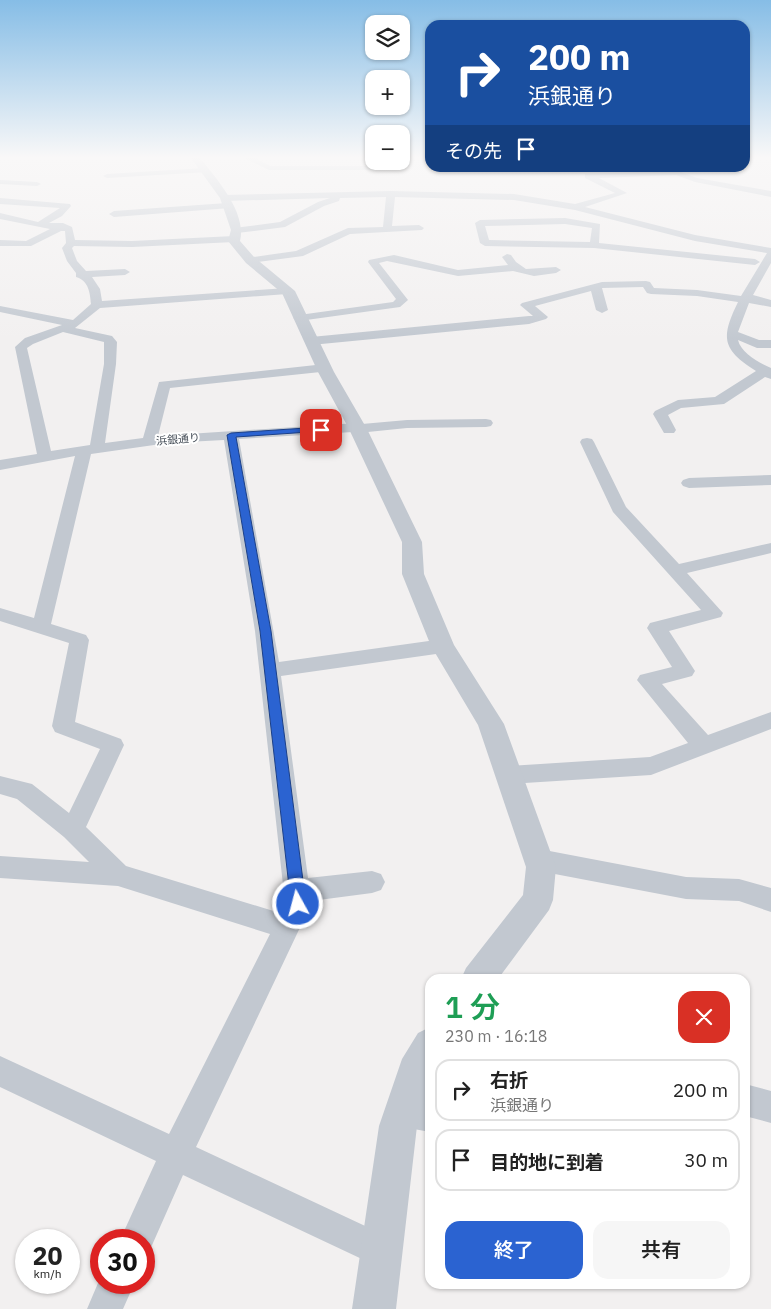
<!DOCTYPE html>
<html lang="ja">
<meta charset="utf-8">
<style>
:root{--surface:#fff;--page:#f6f6f6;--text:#222;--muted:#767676;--line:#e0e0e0;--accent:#2b63d1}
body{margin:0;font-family:"IBM Plex Sans","Noto Sans JP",sans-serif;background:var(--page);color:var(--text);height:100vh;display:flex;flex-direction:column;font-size:19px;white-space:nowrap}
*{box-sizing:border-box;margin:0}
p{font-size:16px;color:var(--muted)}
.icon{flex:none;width:28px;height:28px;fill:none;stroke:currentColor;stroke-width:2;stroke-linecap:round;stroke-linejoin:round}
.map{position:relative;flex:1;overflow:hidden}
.details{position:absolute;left:425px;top:974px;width:325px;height:315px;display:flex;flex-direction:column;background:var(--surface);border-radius:15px;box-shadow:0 1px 4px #0004}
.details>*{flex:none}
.guide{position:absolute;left:425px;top:20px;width:325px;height:152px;border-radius:15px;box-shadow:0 1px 4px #0004;background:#1a4fa0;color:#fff;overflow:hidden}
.buttons{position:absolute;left:365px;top:15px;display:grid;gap:10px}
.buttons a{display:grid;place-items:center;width:45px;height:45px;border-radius:10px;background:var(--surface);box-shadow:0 1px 4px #0004;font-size:25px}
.speed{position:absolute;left:15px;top:1229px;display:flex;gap:10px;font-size:25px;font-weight:700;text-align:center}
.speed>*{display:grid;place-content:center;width:65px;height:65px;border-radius:50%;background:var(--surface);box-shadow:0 1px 4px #0004;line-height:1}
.speed small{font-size:12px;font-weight:400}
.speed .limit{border:8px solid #d22;background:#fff;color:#111}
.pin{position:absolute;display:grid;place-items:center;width:42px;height:42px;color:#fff;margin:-21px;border-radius:10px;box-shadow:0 2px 8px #0006}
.me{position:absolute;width:55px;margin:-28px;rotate:353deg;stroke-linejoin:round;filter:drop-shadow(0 0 4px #0008)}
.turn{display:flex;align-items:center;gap:18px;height:105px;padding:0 20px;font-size:22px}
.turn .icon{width:65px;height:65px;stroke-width:2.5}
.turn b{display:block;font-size:35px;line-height:42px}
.then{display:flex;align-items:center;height:48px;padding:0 20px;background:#0003;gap:10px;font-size:19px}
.round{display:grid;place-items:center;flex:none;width:52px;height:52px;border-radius:15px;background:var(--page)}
.head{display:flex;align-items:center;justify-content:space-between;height:85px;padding:0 20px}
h1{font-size:30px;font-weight:600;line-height:38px;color:#1e9e55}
.button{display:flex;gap:10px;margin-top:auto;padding:10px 20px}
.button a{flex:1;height:58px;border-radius:15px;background:var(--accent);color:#fff;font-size:20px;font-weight:600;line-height:58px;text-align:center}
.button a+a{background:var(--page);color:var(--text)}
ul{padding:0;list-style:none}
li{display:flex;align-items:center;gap:15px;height:62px;margin:0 10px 8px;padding:0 10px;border:2px solid var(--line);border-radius:15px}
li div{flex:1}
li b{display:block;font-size:19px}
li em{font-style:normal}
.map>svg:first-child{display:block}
</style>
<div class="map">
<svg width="771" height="1309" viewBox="0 0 771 1309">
<rect width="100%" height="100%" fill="#f2f0f0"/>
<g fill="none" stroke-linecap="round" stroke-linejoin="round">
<path fill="#c2c8d0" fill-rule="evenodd" d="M 244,158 L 255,158 L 270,166 L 400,166 L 404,168 L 400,170 L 269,170 Z
M 205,168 L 208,168 L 208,172 L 107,178 L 103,176 L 107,174 Z
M 660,168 L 670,168 L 697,178 L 771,191 L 771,197 L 695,182 L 676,175 L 599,178 L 627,193 L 585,207 L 695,235 L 771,248 L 771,263 L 753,295 L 771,300 L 771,307 L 749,303 L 738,332 L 759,340 L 771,340 L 771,348 L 757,348 L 738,340 C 741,353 759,363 771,368 L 771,379 L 765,377 L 724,404 L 681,408 L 668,415 L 676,430 L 674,433 L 664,433 L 653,414 L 655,411 L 678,400 L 715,397 L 756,371 C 721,349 721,337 738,302 L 697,296 L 651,294 L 647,293 L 643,287 L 602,288 L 608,310 L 602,313 L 596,310 L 591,291 L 535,306 L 548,317 L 546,319 L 529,324 L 311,345 L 305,341 L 311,337 L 529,316 L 533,316 L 520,305 L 522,303 L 602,282 L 646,281 L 650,282 L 654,288 L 697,290 L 741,296 L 767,253 L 695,241 L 575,210 L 514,200 L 395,197 L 392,226 L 419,225 L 424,228 L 422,230 L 350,234 L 303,256 L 250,263 L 245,260 L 246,258 L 296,251 L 348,228 L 383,227 L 386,197 L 340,198 L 339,201 L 324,206 L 285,227 L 237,233 L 234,232 L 234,228 L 280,222 L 318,202 L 330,198 L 225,201 L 221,198 L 225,195 L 391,191 L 514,194 L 575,204 L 615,193 L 585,178 L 585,174 L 665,171 Z
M 0,180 L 37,182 L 41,184 L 37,186 L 0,184 Z
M 0,198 L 70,204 L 71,206 L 62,216 L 49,223 L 63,223 L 72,227 L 75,240 L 132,241 L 234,236 L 239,239 L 234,242 L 132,247 L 74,246 L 72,248 L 77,261 L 86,271 L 125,269 L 130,272 L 125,275 L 92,277 L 100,289 L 102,301 L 287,288 L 292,291 L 287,294 L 100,308 L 75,328 L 112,336 L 117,342 L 116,364 L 105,443 L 143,438 L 159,382 L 325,364 L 331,368 L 330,371 L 170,388 L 158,436 L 357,423 L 362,424 L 407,420 L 486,419 L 491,420 L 493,423 L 491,426 L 486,427 L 407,428 L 358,433 L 353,432 L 239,439 L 279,662 L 443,639 L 450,641 L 453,646 L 450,651 L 443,653 L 281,676 L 308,878 L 372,871 L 381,874 L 385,882 L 381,890 L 372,893 L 311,901 L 311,904 L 296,936 L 196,1147 L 393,1239 L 398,1251 L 393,1263 L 381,1268 L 183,1175 L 149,1252 L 144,1254 L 144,1240 L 120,1240 L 156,1161 L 0,1087 L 0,1056 L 169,1134 L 270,934 L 118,886 L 0,878 L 0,856 L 89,862 L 64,837 L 17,799 L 0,794 L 0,776 L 32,784 L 69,813 L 100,749 L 55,732 L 52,726 L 69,643 L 0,621 L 0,608 L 34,618 L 75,456 L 0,470 L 0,460 L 37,454 L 15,347 L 25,338 L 62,325 L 0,312 L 0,306 L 73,320 L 91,304 C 90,293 89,281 76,277 L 76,273 L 67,261 L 62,248 L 66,243 L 65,231 L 61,231 L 31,246 L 0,246 L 0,240 L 26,241 L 50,229 L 0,219 L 0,213 L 38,222 L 60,208 L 0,204 ZM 63,332 L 104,342 L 104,364 L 90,445 L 51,451 L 27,348 L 33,344 ZM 224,440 L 255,631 L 285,903 L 280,913 L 126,866 L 86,827 L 124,745 L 121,739 L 75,722 L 89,640 L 86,635 L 51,624 L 91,454 L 168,443 Z
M 227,203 L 230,204 L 230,208 L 114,217 L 109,214 L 114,211 Z
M 565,218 L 600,224 L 599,243 L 755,259 L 760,262 L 755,265 L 594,248 L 485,246 L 480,243 L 475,223 L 480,220 ZM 565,224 L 592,228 L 590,242 L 489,240 L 485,226 Z
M 507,254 L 511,255 L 516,262 L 526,269 L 556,267 L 561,270 L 556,273 L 534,276 L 513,271 L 458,276 L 387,261 L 379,263 L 408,300 L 400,307 L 299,321 L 293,318 L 299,315 L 393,302 L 396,299 L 368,262 L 369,260 L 394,255 L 458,270 L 508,265 L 502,257 Z
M 587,438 L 592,439 L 594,442 L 626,507 L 679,564 L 771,543 L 771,553 L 687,573 L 723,613 L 721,617 L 669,631 L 695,671 L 692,676 L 662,684 L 708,735 L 771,712 L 771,729 L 651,775 L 509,784 L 501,781 L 498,775 L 501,769 L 509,766 L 650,757 L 688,743 L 637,680 L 640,675 L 672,667 L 647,628 L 650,623 L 701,610 L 613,512 L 580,442 L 582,439 Z
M 771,475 L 771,485 L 689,488 L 683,486 L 681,483 L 683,480 L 689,478 Z
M 539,849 L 686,877 L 739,879 L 771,888 L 771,912 L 739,901 L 686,899 L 539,871 L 530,868 L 526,860 L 530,852 Z
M 745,1084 L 771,1091 L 771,1123 L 745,1116 Z
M 403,1095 L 430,1100 L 430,1132 L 403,1127 L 392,1122 L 387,1111 L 392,1100 Z
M 101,1276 L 101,1282 L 135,1282 L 123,1309 L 87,1309 Z"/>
<path fill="#c2c8d0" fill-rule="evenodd" d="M 191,158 L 200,158 C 217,179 247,213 240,241 L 254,257 L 295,291 L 334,372 L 367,429 L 422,542 L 424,574 L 454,645 L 504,724 L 556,867 L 553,900 L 549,910 L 498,979 L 461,979 L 466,968 L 523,895 L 526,867 L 478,725 L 431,646 L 402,574 L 402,542 L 349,429 L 318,372 L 282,293 L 246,263 L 228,241 L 231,230 L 220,198 Z
M 430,1027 L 430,1082 L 417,1126 L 396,1309 L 352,1309 L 379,1126 L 402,1059 L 418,1033 Z"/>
</g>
<linearGradient id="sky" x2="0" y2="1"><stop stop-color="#86bde6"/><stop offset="0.46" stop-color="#f9f8f8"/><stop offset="1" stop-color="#f9f8f8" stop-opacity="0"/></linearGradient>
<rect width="771" height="342" fill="url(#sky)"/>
<path fill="#2b63d1" stroke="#1c4088" d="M 321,427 L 324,428 L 324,431 L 236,437 L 271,631 L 306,904 L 304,909 L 298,911 L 293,909 L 291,904 L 260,631 L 227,435 L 231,433 Z"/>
<g text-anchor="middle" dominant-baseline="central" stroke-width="4" stroke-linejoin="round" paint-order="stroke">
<g font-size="11" fill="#49515b" stroke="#fff">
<text transform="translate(178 439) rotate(-5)">浜銀通り</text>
</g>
</g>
</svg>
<div class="buttons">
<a><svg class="icon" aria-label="layers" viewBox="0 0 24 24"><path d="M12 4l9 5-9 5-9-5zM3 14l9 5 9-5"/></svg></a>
<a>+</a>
<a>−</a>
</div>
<div class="speed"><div>20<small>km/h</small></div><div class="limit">30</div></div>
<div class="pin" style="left:321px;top:430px;background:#d93025"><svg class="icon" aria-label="arrive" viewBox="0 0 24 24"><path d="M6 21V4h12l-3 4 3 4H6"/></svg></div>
<svg class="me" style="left:298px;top:904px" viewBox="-20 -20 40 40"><circle r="17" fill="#2b63d1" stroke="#fff" stroke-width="3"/><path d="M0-11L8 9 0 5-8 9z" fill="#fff"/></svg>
<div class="guide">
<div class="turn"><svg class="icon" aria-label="right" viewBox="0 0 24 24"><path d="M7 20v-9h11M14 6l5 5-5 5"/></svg><div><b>200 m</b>浜銀通り</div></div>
<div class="then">その先<svg class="icon" aria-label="arrive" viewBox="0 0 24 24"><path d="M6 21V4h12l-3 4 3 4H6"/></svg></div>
</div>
<section class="details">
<div class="head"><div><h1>1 分</h1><p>230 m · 16:18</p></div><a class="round" style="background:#d93025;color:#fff"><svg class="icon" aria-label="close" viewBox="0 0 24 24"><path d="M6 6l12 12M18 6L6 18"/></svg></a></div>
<ul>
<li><svg class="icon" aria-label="right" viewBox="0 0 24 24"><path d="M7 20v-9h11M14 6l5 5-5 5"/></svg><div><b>右折</b><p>浜銀通り</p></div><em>200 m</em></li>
<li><svg class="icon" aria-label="arrive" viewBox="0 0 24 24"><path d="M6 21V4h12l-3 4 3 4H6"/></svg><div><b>目的地に到着</b></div><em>30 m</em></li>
</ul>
<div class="button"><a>終了</a><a>共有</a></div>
</section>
</div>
